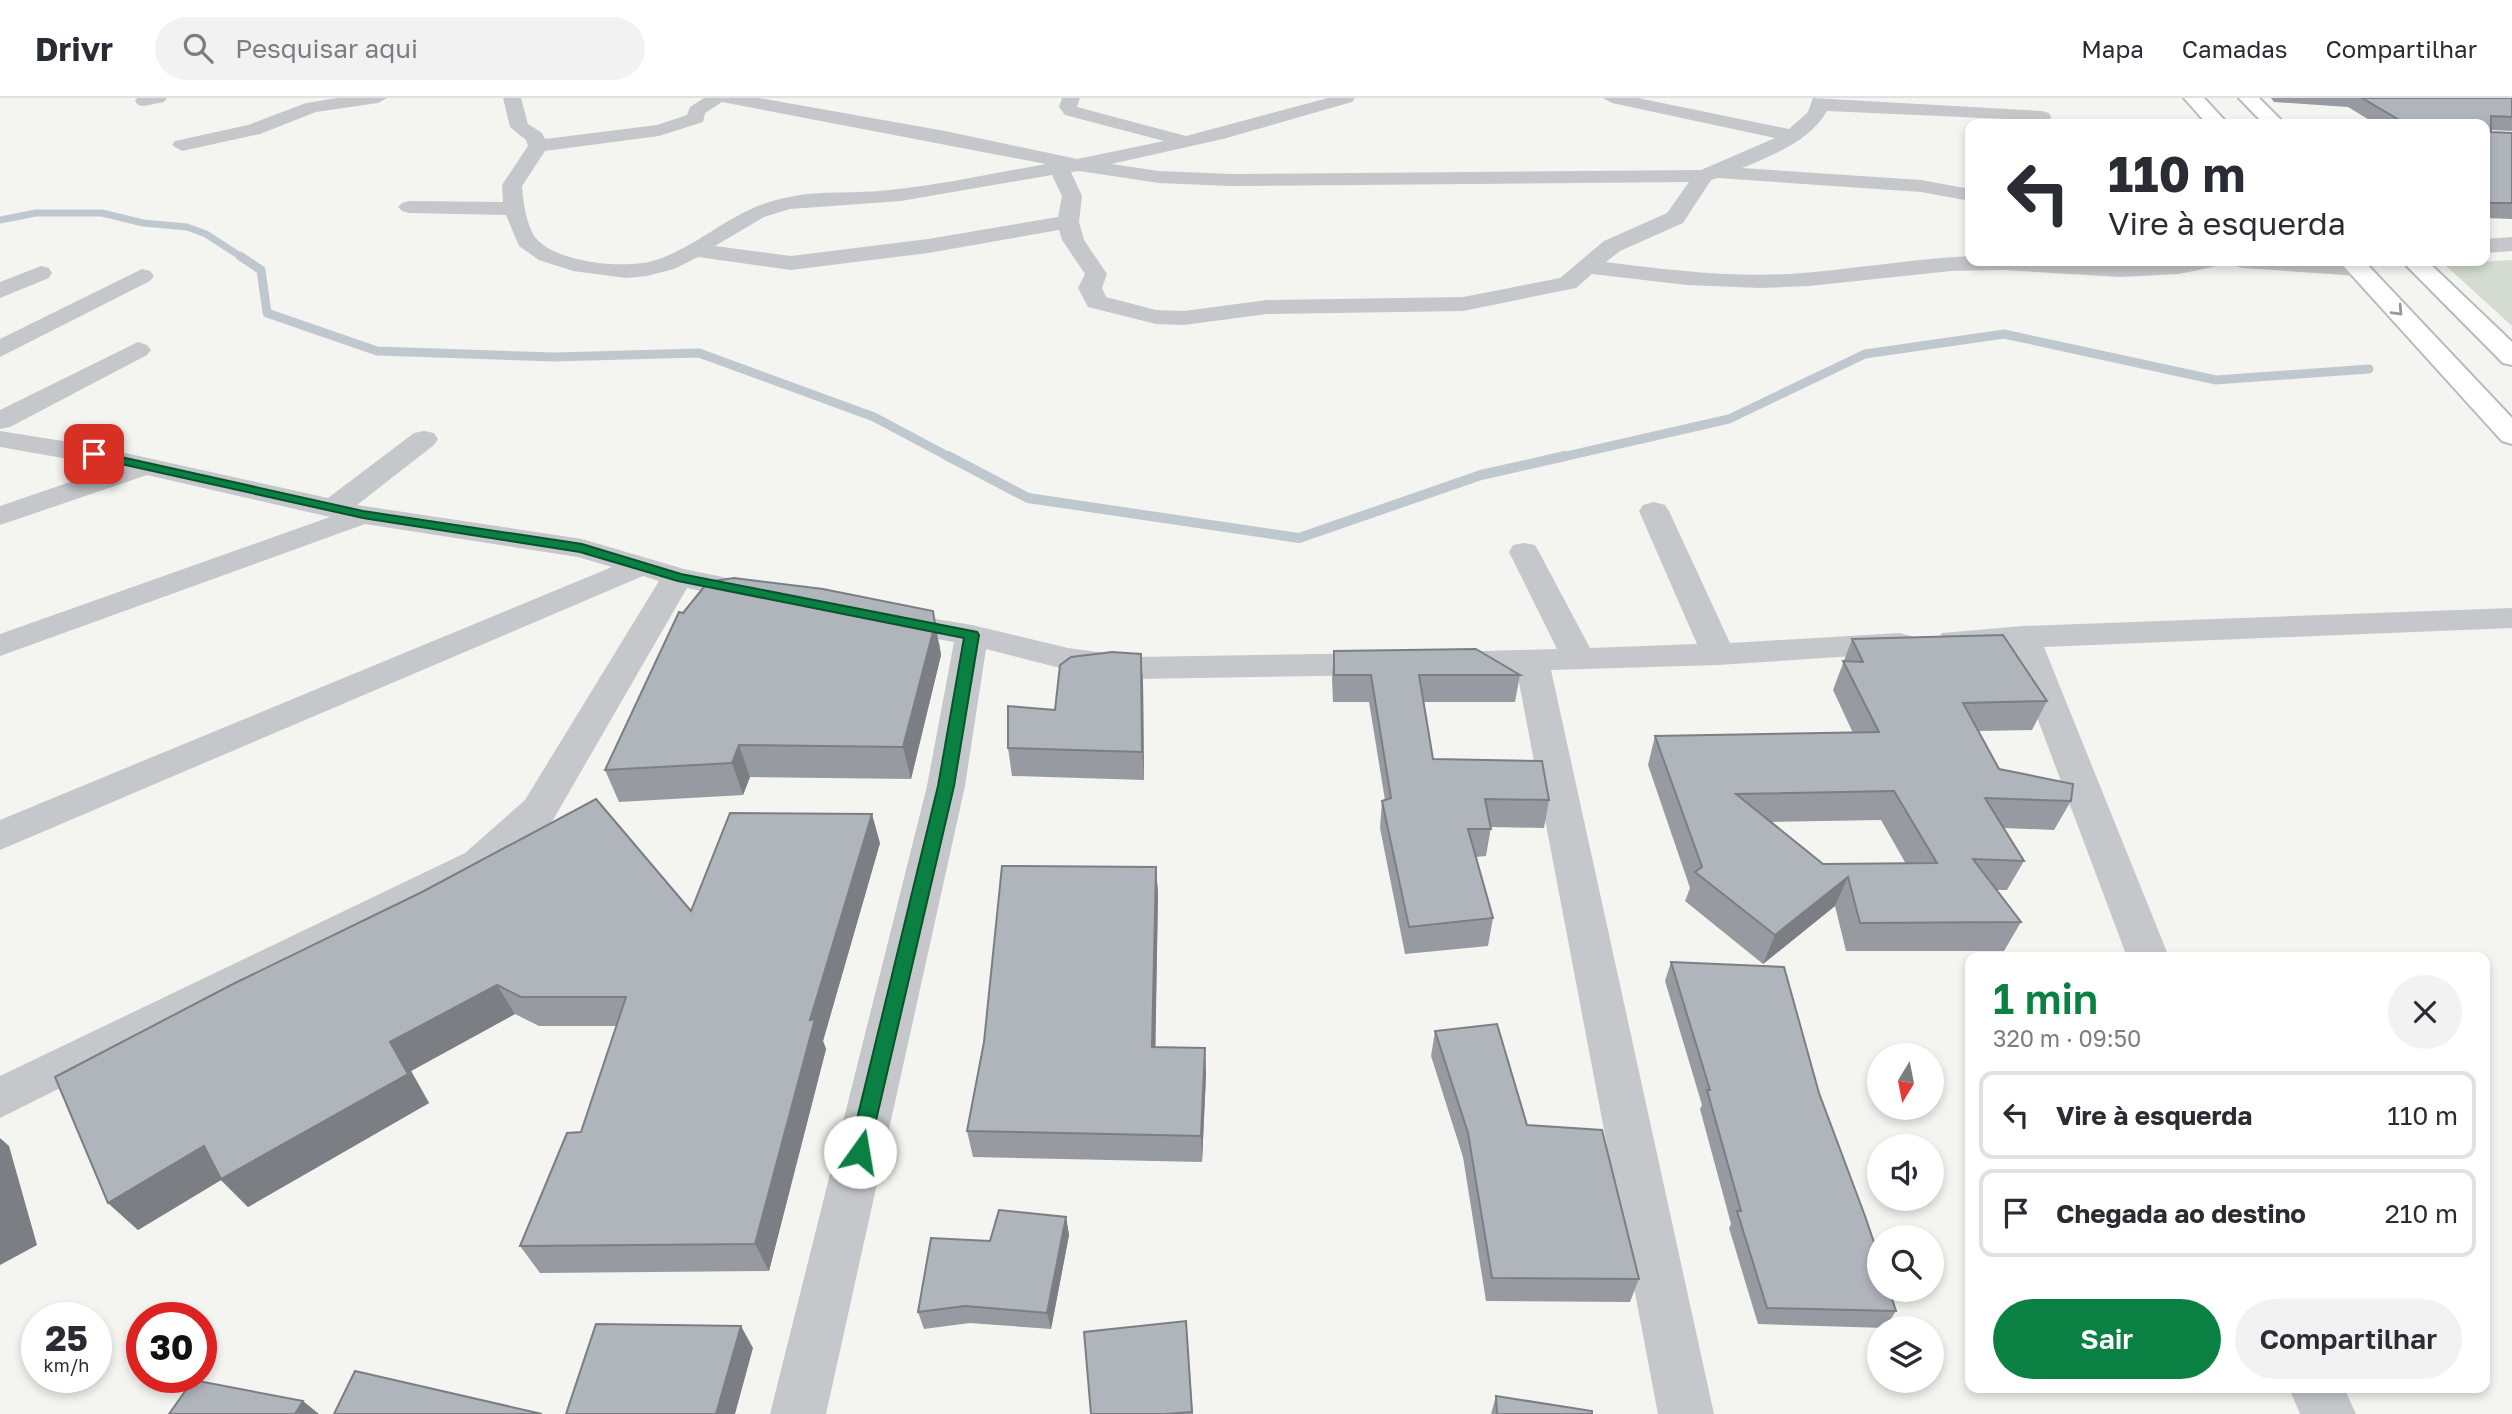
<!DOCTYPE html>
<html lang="pt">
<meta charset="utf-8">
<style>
:root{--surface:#fff;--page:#f2f2f3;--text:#2b2b33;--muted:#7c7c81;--line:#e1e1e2;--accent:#0b8043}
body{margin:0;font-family:"Golos Text",sans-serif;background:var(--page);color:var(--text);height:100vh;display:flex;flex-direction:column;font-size:26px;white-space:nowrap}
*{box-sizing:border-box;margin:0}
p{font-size:23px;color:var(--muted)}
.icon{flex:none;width:38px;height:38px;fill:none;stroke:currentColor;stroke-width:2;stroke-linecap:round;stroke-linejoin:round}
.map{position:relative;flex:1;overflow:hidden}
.details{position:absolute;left:1965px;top:854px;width:525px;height:441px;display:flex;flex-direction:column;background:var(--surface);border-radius:14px;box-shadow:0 4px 10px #0003}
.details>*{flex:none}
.banner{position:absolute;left:1965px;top:21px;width:525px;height:147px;border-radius:14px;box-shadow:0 4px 10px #0003;background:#fff;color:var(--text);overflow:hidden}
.needle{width:46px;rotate:190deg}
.controls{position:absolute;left:1867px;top:945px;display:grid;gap:14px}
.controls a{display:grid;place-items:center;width:77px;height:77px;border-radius:50%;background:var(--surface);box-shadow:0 4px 10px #0003;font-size:35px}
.speed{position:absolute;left:21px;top:1204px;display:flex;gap:14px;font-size:35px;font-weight:700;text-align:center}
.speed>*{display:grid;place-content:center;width:91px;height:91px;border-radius:50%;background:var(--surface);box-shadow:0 4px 10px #0003;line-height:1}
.speed small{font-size:18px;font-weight:400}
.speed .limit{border:10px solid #d22;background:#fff;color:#111}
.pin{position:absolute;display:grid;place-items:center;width:60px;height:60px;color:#fff;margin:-30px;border-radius:14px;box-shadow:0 4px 10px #0006}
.me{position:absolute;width:77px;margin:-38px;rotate:13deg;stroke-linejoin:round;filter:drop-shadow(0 0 5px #0008)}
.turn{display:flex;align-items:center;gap:24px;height:147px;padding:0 28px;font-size:32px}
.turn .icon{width:91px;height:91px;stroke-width:2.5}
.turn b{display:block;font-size:49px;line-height:60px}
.round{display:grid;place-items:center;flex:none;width:74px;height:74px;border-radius:37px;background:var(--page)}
.head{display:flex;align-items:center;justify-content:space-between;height:119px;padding:0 28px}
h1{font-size:42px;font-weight:600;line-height:52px;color:var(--accent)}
.cta{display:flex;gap:14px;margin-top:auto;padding:14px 28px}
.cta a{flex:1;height:80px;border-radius:42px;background:var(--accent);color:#fff;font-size:28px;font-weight:600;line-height:80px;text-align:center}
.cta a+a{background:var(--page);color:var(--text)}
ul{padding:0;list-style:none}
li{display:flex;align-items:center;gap:21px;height:88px;margin:0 14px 10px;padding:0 14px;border:4px solid var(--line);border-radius:14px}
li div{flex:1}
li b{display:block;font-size:26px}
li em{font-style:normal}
header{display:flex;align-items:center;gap:42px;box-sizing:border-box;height:98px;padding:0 35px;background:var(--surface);border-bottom:2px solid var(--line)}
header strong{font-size:33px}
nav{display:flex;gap:38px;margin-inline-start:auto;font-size:24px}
.search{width:490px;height:63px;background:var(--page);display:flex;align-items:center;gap:18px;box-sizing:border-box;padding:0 24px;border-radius:38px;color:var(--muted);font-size:26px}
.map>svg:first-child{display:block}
</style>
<header>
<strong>Drivr</strong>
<div class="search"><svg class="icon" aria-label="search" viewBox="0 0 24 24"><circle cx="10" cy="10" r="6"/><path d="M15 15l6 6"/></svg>Pesquisar aqui</div>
<nav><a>Mapa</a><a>Camadas</a><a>Compartilhar</a></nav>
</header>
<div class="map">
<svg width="2512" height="1316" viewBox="0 0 2512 1316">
<rect width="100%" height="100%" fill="#f4f5f1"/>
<path fill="#d4dcd2" d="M 2512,162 L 2512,228 L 2444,166 Z"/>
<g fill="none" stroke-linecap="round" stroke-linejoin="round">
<path stroke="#c0c8cf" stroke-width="7" d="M 0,122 L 36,115 L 102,115 L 143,125 L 187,129 L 206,136 L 243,160"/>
<path stroke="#c0c8cf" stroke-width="9" d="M 240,158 L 261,172 L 267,215 L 377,253 L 554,259 L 699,255 L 874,319 L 951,360
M 1558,360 L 1729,321 L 1865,256 L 2004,236 L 2216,282 L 2369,271"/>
<path stroke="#c0c8cf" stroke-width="10" d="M 948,358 L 1028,400 L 1299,440 L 1481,377 L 1565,358"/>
<g stroke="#b7babf" stroke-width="4">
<path id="secondary" d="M 2184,0 L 2204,0 L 2228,26 L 2207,26 Z
M 2239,0 L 2259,0 L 2285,26 L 2264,26 Z
M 2339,163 L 2364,163 L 2512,320 L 2512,346 L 2502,343 Z
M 2402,163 L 2427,163 L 2512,244 L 2512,267 L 2503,265 Z"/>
</g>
<path fill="#c5c7cb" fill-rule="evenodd" d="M 137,0 L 167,0 L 164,4 L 144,8 L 138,7 L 135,3 Z
M 338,0 L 387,0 L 378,5 L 316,14 L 260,36 L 182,53 L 172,47 L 175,43 L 248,27 L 306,5 Z
M 503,0 L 521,0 L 528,26 L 542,35 L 545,41 L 657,27 L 687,17 L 690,9 L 704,0 L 759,0 L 945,33 L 1077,61 L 1164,43 L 1065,17 L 1059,9 L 1062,0 L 1080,0 L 1077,9 L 1186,38 L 1328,0 L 1355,0 L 1352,4 L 1223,41 L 1111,66 L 1159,73 L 1231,76 L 1701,72 L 1775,40 L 1612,5 L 1603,0 L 1638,0 L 1789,31 L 1808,14 L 1813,0 L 2042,13 L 2049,15 L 2051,19 L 2049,23 L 1827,13 C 1810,43 1773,57 1742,70 L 1921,82 L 1970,91 L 1970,103 L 1921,94 L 1718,80 L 1711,82 L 1683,125 L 1620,153 L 1606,164 C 1666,172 1728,179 1789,176 C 1849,172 1909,161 1970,158 L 1970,163 L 2121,165 L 2219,163 L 2216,168 L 2208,170 L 2179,176 L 2121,179 L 2004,172 L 1951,173 L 1809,188 L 1760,190 L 1687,187 L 1592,176 L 1576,190 L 1463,213 L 1267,216 L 1184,227 L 1156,226 L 1088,209 L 1078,190 L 1085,176 L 1062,142 L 1059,132 L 928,155 L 791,172 L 698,159 L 674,171 L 647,178 L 626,180 L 573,173 L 539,162 L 519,148 L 506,117 L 409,115 L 402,113 L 398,109 L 402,105 L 409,103 L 503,104 L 502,87 L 528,48 L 526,42 L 510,29 ZM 722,4 L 1046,66 C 994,75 942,87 889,92 C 856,96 822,92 789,99 C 734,109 704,146 656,162 C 626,172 555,165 535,139 C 526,126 523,103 522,88 L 545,53 L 659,38 L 703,24 L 705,15 ZM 1079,73 L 1159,85 L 1231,88 L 1689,84 L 1667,115 L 1604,143 L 1560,180 L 1463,199 L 1267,202 L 1184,213 L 1156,212 L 1106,199 L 1102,190 L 1107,176 L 1084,142 L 1079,124 L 1082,98 L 1071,74 ZM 1052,77 L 1062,98 L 1058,119 L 928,141 L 791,158 L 715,148 L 764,119 L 790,111 L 901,103 Z
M 2512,139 L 2512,153 L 2485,155 L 2485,141 Z
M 2232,163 L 2339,163 L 2367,166 L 2370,171 L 2367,176 L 2359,178 L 2243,170 L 2235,168 Z
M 41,168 L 49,170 L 52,175 L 49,180 L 0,200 L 0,184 Z
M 142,171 L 150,173 L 154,178 L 150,183 L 0,259 L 0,241 Z
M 138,244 L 147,247 L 151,252 L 147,257 L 10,329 L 0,331 L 0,312 Z
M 0,333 L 94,348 L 328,400 L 414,335 L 424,333 L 434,335 L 438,341 L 434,347 L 357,407 L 582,441 L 684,471 L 767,488 L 772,495 L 767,502 L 756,505 L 687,490 L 553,722 L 493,775 L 0,1020 L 0,978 L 465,755 L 525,702 L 659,483 L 643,478 L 0,752 L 0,722 L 612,469 L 578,459 L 365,426 L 0,558 L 0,536 L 330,419 L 147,377 L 0,427 L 0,408 L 114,369 L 0,349 Z
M 1654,404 L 1665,407 L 1669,413 L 1730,545 L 1899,535 L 1911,538 L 1916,545 L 1911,552 L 1899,555 L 1718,567 L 1551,572 L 1714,1316 L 1658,1316 L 1517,574 L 1450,576 L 1438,573 L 1433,565 L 1438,557 L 1450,554 L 1557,551 L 1509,454 L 1513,447 L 1524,445 L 1535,447 L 1539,454 L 1590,550 L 1697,546 L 1639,413 L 1643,407 Z
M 2512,510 L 2512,530 L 2044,549 L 2169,859 L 2127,859 L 2011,550 L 1954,552 L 1942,549 L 1937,542 L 1942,535 L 2023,528 Z
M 888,513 L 972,527 L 1068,550 L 1137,559 L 1382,555 L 1394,558 L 1399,566 L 1394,574 L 1382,577 L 1137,581 L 1068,572 L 986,551 L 965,688 L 826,1316 L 770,1316 L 927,688 L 954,544 L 876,530 L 872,523 L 876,516 Z
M 2289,1290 L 2344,1290 L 2356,1316 L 2300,1316 Z"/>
<use href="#secondary" fill="#fff" fill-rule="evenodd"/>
</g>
<path fill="#979ba1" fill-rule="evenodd" d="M 2271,0 L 2512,0 L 2512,33 L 2491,32 L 2491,34 L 2512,35 L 2512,121 L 2485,120 L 2485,26 L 2376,26 L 2348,9 L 2274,4 Z
M 1852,541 L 2047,603 L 2032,632 L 1978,633 L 1999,671 L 2071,703 L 2054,732 L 2004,730 L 2024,763 L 2007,792 L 1996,792 L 2021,824 L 2004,853 L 1846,853 L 1835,808 L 1763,866 L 1685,803 L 1690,790 L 1648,667 L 1655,638 L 1853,635 L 1833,592 ZM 1881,722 L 1906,766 L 1823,766 L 1770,724 Z
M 939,544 L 941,557 L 911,681 L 750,679 L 743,697 L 619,704 L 605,672 Z
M 1334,553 L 1520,577 L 1515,604 L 1423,604 L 1433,661 L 1549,702 L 1544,730 L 1491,729 L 1486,758 L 1476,759 L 1493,820 L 1488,848 L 1405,856 L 1380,730 L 1382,703 L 1385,702 L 1369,604 L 1333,604 L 1332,581 Z
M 1143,584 L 1144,682 L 1012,678 L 1008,650 L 1055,612 Z
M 880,745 L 823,943 L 826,951 L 769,1173 L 540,1175 L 520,1148 L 581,1034 L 616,928 L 539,928 L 515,916 L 411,973 L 429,1005 L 248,1109 L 221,1082 L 138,1132 L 108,1105 L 55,979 L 691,813 Z
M 1156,769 L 1158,796 L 1155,949 L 1205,950 L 1206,977 L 1202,1064 L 973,1059 L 967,1033 Z
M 1671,864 L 1819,995 L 1896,1213 L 1885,1230 L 1758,1226 L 1729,1130 L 1731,1126 L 1700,1011 L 1702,1007 L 1665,883 Z
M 1435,933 L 1527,1027 L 1639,1181 L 1630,1204 L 1486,1203 L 1463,1059 L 1431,958 Z
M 1066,1119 L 1069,1137 L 1051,1231 L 970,1225 L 924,1231 L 918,1214 L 990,1143 Z
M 1186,1223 L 1193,1316 L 1091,1316 Z
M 1496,1298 L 1592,1316 L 1491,1316 Z"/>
<path fill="#7b7e83" d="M 933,513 L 941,557 L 911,681 L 903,649 Z
M 1141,556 L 1143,584 L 1144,682 L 1142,654 Z
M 739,647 L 750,679 L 743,697 L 732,665 Z
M 872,716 L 880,745 L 823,943 L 826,951 L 769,1173 L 755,1146 L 810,922 Z
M 1156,769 L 1158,796 L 1155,976 L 1152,949 Z
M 1848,779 L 1835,808 L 1763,866 L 1775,837 Z
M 497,887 L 515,916 L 411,973 L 429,1005 L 248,1109 L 221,1082 L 138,1132 L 108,1105 L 204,1048 L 390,944 Z
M 1205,950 L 1206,977 L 1202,1064 L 1201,1038 Z
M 0,1040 L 9,1048 L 37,1147 L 0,1167 Z
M 1066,1119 L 1069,1137 L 1051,1231 L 1047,1215 Z
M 741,1228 L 753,1250 L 735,1316 L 716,1316 Z
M 303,1303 L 319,1316 L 295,1316 Z"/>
<path fill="#b0b4bb" stroke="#7b7e83" stroke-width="2" fill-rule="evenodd" d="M 2362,0 L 2512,0 L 2512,19 L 2491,18 L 2491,34 L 2512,35 L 2512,105 L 2489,105 L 2485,103 L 2485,26 L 2406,26 Z
M 734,480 L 823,491 L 933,513 L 935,526 L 903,649 L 739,647 L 732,665 L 605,672 L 679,514 L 683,515 L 708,484 Z
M 2003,537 L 2047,603 L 1963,605 L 1999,671 L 2073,686 L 2071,703 L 1985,700 L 2024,763 L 1973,761 L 2021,824 L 1860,825 L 1848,779 L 1775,837 L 1695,774 L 1702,769 L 1655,638 L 1879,634 L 1843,563 L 1863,564 L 1852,541 ZM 1894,693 L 1937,765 L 1823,766 L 1736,696 Z
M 1476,551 L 1520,577 L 1419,577 L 1433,661 L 1542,663 L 1549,702 L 1485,701 L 1491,731 L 1468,731 L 1493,820 L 1409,829 L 1382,703 L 1391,700 L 1371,577 L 1334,577 L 1334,553 Z
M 1112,554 L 1141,556 L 1142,654 L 1008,650 L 1008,608 L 1055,612 L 1060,567 L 1071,559 Z
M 596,701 L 691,813 L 730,715 L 872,716 L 810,922 L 815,921 L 755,1146 L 520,1148 L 567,1035 L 581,1034 L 626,899 L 521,899 L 497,887 L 390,944 L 408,976 L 221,1081 L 204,1048 L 108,1105 L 55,979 L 235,885 L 422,794 Z
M 1002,768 L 1156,769 L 1152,949 L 1205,950 L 1201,1038 L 967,1033 L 984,944 Z
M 1671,864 L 1784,869 L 1819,995 L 1865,1118 L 1880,1162 L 1880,1192 L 1889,1192 L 1896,1213 L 1767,1210 L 1737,1113 L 1741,1113 L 1707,992 L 1710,992 Z
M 1497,926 L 1527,1027 L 1602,1032 L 1639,1181 L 1492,1180 L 1468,1035 L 1435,933 Z
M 999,1112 L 1066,1119 L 1047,1215 L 965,1208 L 918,1214 L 931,1140 L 990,1143 Z
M 1186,1223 L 1192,1314 L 1165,1316 L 1091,1316 L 1084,1234 Z
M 596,1226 L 741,1228 L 716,1316 L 566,1316 Z
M 355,1273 L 542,1316 L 334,1316 Z
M 193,1282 L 303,1303 L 295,1316 L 169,1316 Z
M 1496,1298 L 1592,1313 L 1592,1316 L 1497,1316 Z"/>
<defs><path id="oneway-chevron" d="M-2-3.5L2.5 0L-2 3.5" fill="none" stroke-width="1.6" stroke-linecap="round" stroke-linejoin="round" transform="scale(1.75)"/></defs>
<use stroke="#929aa8" href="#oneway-chevron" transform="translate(2398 213) rotate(47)"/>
<path fill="#0b8043" stroke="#07532c" stroke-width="2" d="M 94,353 L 363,413 L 582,446 L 681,476 L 977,534 L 979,537 L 954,688 L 867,1061 L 860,1063 L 852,1061 L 849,1054 L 938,688 L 964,540 L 678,483 L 580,454 L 363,420 L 90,359 L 88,356 Z"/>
</svg>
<div class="controls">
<a><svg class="needle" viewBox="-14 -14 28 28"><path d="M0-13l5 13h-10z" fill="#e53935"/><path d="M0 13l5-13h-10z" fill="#7c7c81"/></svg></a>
<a><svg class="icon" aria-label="sound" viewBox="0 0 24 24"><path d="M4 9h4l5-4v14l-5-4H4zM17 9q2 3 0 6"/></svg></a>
<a><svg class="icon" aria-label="search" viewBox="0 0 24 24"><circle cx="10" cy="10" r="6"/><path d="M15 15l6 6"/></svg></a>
<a><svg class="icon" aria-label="layers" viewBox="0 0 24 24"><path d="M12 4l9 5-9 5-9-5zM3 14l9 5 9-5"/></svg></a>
</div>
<div class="speed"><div>25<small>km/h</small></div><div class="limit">30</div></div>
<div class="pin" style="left:94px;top:356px;background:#d93025"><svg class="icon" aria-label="arrive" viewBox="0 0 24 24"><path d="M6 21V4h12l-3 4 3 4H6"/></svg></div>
<svg class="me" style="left:860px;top:1054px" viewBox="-20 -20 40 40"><circle r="19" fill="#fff"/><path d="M0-13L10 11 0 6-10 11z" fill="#0b8043"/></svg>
<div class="banner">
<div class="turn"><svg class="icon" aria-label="left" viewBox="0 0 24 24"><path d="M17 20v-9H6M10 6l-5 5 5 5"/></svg><div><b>110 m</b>Vire à esquerda</div></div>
</div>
<section class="details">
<div class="head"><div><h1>1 min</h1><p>320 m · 09:50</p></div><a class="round"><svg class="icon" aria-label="close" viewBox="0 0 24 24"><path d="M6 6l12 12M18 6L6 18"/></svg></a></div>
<ul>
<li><svg class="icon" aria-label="left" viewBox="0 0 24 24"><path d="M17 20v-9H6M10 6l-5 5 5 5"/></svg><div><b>Vire à esquerda</b></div><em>110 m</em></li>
<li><svg class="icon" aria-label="arrive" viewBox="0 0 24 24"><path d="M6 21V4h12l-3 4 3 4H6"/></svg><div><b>Chegada ao destino</b></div><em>210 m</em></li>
</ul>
<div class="cta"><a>Sair</a><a>Compartilhar</a></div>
</section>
</div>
